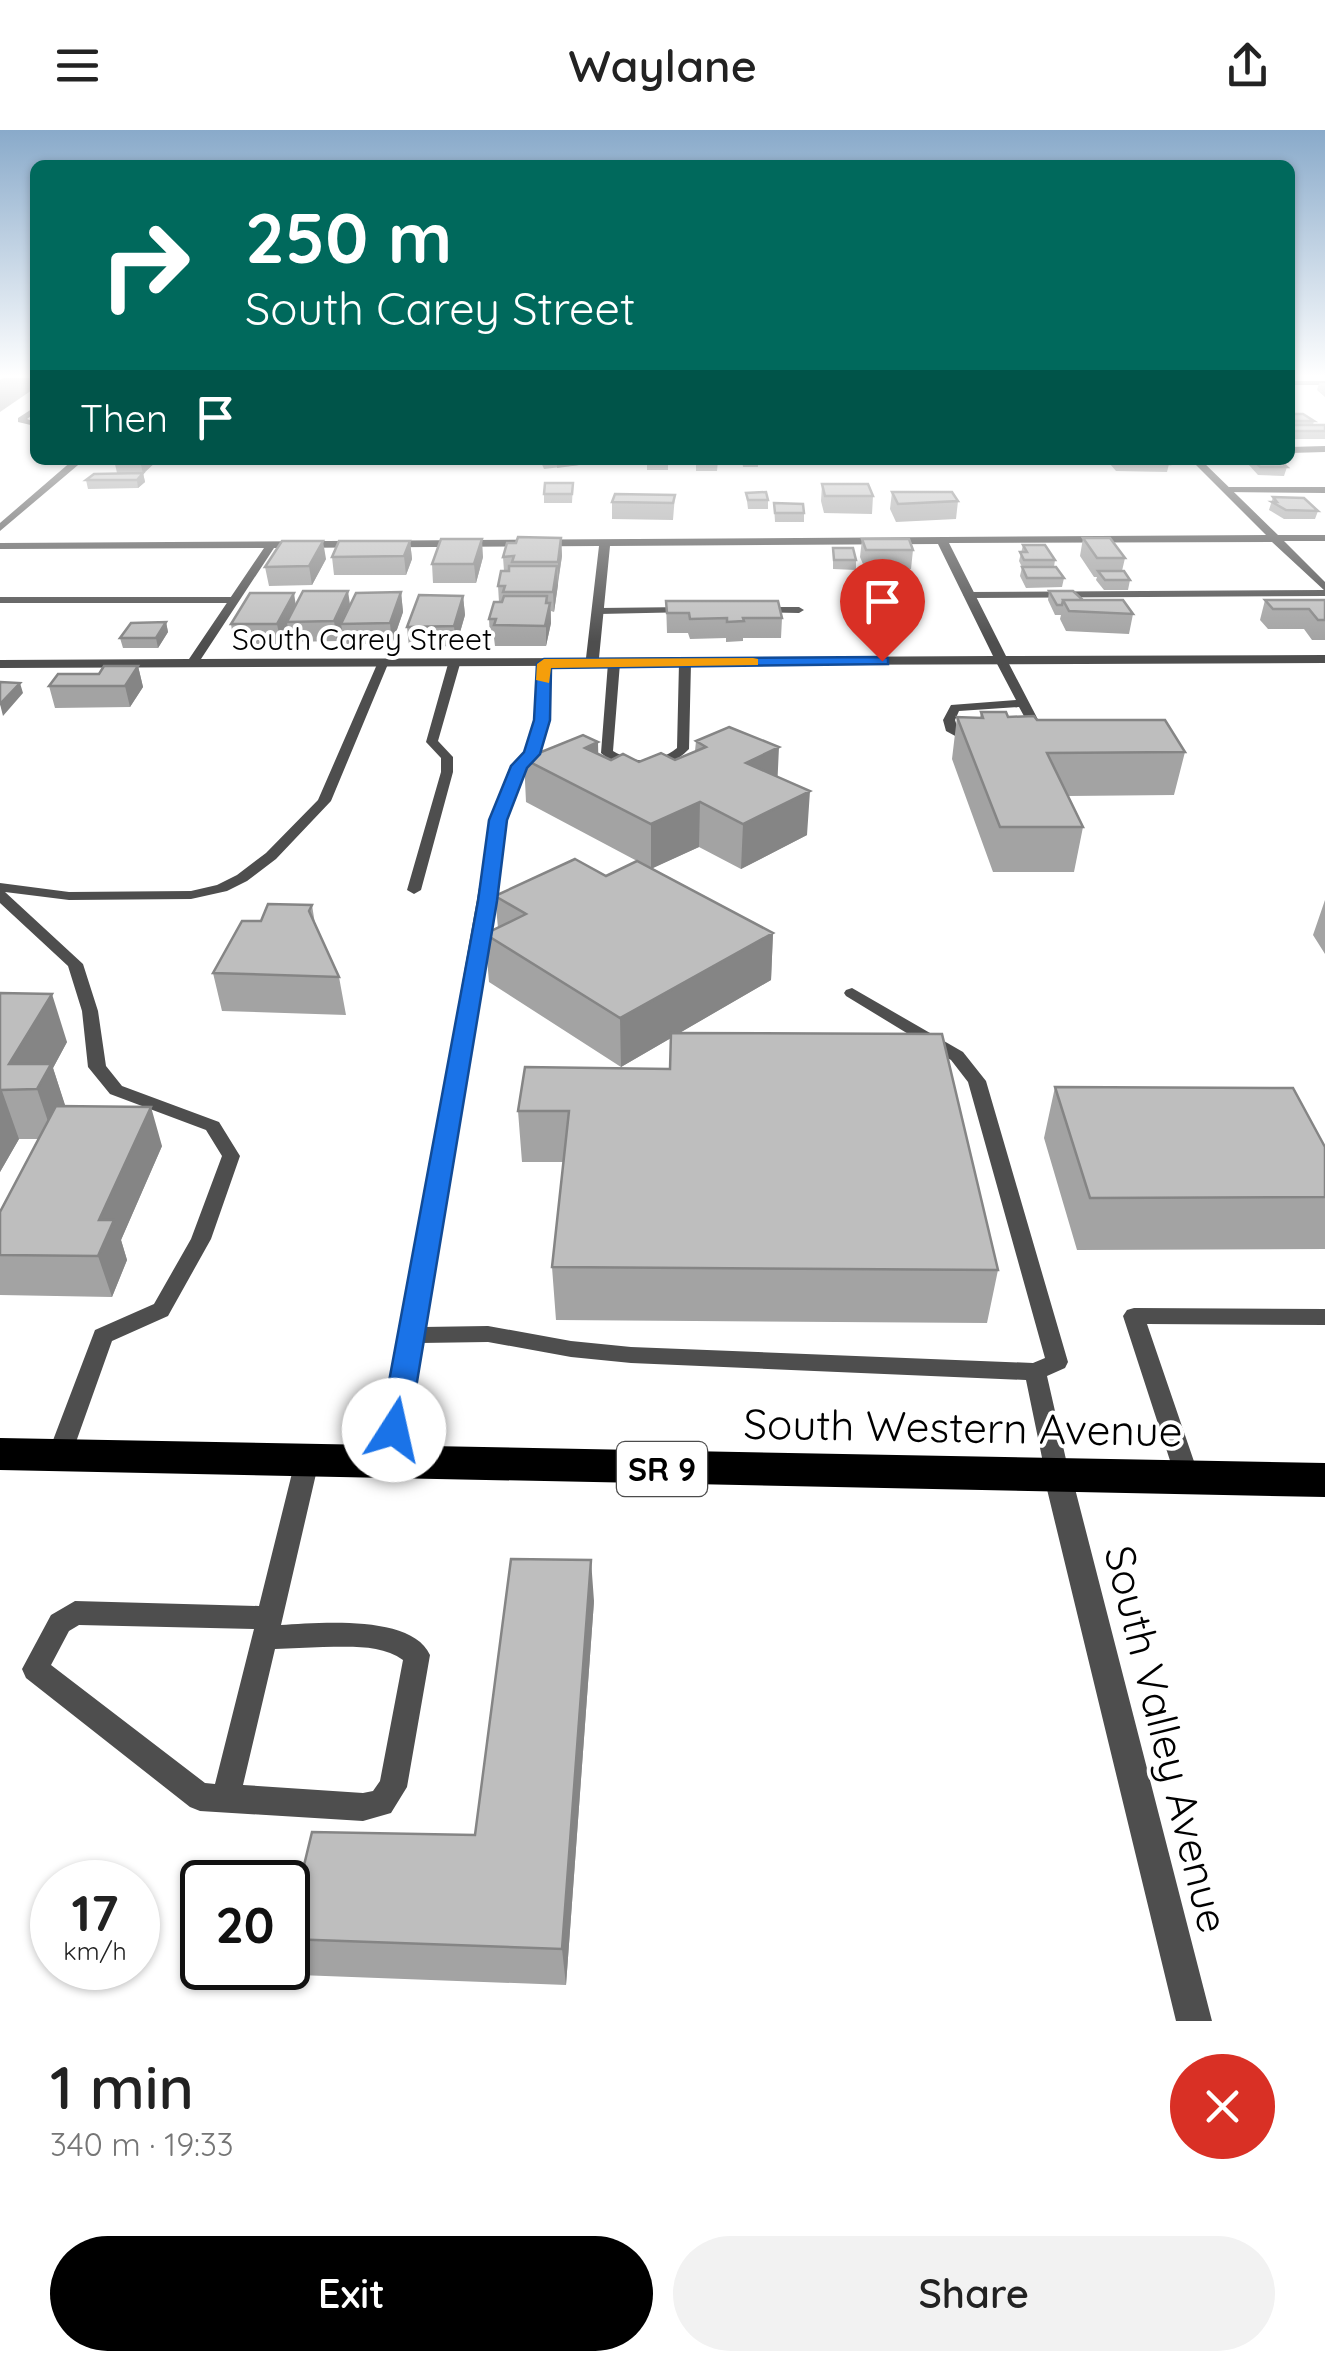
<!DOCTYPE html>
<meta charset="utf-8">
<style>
:root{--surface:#fff;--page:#f2f2f2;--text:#222;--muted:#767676;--accent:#000}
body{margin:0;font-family:Quicksand,sans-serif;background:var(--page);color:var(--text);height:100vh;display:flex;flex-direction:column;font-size:38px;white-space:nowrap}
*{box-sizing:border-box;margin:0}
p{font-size:32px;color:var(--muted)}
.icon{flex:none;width:55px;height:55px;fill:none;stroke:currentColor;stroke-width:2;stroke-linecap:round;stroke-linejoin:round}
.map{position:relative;height:1891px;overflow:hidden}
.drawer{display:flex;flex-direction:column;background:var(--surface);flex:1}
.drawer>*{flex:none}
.guide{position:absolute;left:30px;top:30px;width:1265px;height:305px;border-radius:15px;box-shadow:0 2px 8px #0004;background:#00695c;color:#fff;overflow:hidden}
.speed{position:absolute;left:30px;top:1730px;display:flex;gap:20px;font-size:50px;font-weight:700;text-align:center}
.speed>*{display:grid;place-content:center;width:130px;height:130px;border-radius:50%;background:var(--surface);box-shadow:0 2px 8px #0004;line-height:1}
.speed small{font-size:25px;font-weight:400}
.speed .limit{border:5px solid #111;border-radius:15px;background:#fff;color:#111}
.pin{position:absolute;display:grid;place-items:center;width:85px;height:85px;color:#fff;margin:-102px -42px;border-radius:50% 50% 50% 0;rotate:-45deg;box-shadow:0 0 10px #0007}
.pin .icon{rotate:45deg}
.me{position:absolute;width:110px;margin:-55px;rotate:10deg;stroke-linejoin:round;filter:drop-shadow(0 0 8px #0008)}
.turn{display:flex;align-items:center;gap:35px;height:210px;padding:0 50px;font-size:45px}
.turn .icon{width:130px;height:130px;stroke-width:2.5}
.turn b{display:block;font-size:70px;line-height:85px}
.then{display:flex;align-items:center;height:95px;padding:0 50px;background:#0003;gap:20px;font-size:38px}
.round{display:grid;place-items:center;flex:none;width:105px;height:105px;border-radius:52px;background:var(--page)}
.headline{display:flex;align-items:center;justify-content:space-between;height:170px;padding:0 50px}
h1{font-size:60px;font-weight:600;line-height:75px}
.primary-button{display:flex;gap:20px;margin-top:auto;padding:20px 50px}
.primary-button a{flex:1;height:115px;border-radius:60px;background:var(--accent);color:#fff;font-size:40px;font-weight:600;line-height:115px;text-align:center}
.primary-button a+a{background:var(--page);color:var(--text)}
header{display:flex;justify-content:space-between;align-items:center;height:130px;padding:0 50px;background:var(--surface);font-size:45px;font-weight:600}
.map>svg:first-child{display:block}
</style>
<header><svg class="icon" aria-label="menu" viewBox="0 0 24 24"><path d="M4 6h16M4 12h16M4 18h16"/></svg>Waylane<svg class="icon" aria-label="share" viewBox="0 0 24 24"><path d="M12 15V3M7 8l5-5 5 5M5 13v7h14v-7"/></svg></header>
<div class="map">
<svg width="1325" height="1891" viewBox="0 0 1325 1891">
<rect width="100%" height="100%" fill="#fff"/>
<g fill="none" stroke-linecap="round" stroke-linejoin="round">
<path fill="#4e4e4e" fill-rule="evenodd" d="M 35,277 L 35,283 L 27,289 L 35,292 L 35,296 L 18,292 L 18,288 Z
M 1227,357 L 1325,357 L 1325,363 L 1224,362 Z
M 1325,460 L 1325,466 L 968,468 L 963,465 L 968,462 Z
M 0,467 L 234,467 L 239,470 L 234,473 L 0,473 Z
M 688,477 L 692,478 L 692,482 L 599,484 L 594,481 L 599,478 Z
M 759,477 L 799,477 L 804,480 L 799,483 L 755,482 L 755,478 Z
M 997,528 L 1007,530 L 1046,605 L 1044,608 L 1036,608 L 1019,577 L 959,581 L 955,590 L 958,599 L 978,608 L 978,614 L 970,614 L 946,601 L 943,590 L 951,575 L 1016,570 L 995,530 Z
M 614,530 L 620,533 L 613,621 C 635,634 657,634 677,618 L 679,533 L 685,530 L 691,533 L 689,619 C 667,643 626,644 601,623 L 608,533 Z
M 454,531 L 460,534 L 438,611 L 453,627 L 453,642 L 421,760 L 414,764 L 407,760 L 441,642 L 441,628 L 426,612 L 448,534 Z
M 378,532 L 388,534 L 331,671 L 276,729 L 247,751 L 227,761 L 191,769 L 69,770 L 5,762 L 83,834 L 98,881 L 106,936 L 122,956 L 219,992 L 240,1026 L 211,1109 L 168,1186 L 112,1211 L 71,1326 L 67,1333 L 59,1336 L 51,1333 L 47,1326 L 95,1200 L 154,1174 L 191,1109 L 222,1026 L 206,1000 L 110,964 L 88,937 L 82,881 L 68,836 L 0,773 L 0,753 L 69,762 L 191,761 L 217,755 L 237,745 L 266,723 L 318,670 Z
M 540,532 L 550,534 L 548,590 L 538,624 L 525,638 L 505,690 L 423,1197 L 488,1196 L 571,1211 L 631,1217 L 1033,1233 L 1045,1228 L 968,952 L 951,930 L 846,866 L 844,863 L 846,860 L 852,858 L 963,922 L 986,951 L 1068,1232 L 1065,1238 L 1047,1246 L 1070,1347 L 1066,1354 L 1058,1357 L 1050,1354 L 1046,1347 L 1026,1250 L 631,1233 L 571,1227 L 488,1212 L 420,1213 L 401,1333 L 397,1340 L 389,1343 L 381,1340 L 377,1333 L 491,690 L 513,636 L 526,623 L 536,590 Z
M 1134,1178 L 1325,1179 L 1325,1195 L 1147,1194 L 1200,1349 L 1196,1356 L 1188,1359 L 1180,1356 L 1176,1349 L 1123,1186 L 1127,1180 Z
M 307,1321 L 315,1324 L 319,1331 L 281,1495 C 318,1493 412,1484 430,1525 L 407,1657 L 391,1683 L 363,1691 L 200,1681 L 190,1677 L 26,1548 L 22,1539 L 51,1485 L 75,1471 L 259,1476 L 295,1331 L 299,1324 ZM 79,1495 L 254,1499 L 215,1654 L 205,1653 L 51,1535 L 69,1501 ZM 323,1517 C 349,1517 381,1514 403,1530 L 380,1651 L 373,1661 L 363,1663 L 243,1655 L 275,1519 Z"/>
<path fill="#4e4e4e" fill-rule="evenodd" d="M 1290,251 L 1325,251 L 1325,255 L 1290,255 Z
M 1325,316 L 1325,322 L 1290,323 L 1290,317 Z
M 73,330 L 84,330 L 0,401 L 0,393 Z
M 1191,330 L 1201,330 L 1278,405 L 1325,405 L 1325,411 L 1284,411 L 1325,452 L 1325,461 L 1272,412 L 949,413 L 1006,526 L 1325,525 L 1325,533 L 0,538 L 0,530 L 189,529 L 264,418 L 0,419 L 0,413 L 1266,405 ZM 938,414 L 993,526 L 599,528 L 610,416 ZM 599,416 L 586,528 L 201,529 L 274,418 Z
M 1058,1336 L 1068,1339 L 1072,1347 L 1212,1891 L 1176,1891 L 1044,1347 L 1048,1339 Z"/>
<path fill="#000" fill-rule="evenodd" d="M 0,1308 L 1325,1333 L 1325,1367 L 0,1340 Z"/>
</g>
<path fill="#a3a3a3" d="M 1319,253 L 1325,253 L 1325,267 L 1317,260 Z
M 1290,284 L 1314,291 L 1313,295 L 1325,295 L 1325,309 L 1290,309 Z
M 114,330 L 158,330 L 143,343 L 145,352 L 138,358 L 88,359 L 86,350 L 117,343 Z
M 540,330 L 587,330 L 587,334 L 544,339 Z
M 594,330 L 639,330 L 639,331 L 596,333 Z
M 647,330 L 668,330 L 668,340 L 647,340 Z
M 696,330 L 736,330 L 718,331 L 717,341 L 696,341 Z
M 742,330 L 781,330 L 758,330 L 758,337 L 743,337 Z
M 1058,330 L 1104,330 L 1103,335 L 1061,335 Z
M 1111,330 L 1166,330 L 1169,334 L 1167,342 L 1116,341 L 1110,334 Z
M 1249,330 L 1279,330 L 1287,337 L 1284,346 L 1258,345 L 1248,334 Z
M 573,353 L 572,373 L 544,373 L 544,364 Z
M 822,354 L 873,366 L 872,384 L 824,383 L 821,371 Z
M 892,362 L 958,371 L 956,389 L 896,392 L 890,379 Z
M 746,363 L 768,370 L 768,379 L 748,379 Z
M 675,365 L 673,390 L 612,389 L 612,372 Z
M 1273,367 L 1318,381 L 1315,389 L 1284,389 L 1269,380 Z
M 774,373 L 804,383 L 804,392 L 775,392 Z
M 561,408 L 562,426 L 554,482 L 551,481 L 551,493 L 546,516 L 495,516 L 494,508 L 490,508 L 489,489 L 499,472 L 498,456 L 504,441 L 503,427 L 516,413 Z
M 1083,408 L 1125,428 L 1122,441 L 1130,450 L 1128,460 L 1104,460 L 1096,450 L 1097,447 L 1094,447 L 1080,426 Z
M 862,409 L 913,420 L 911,439 L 865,439 L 860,427 Z
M 410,411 L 412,429 L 406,445 L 334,445 L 332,427 Z
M 1023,415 L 1055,430 L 1054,437 L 1064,448 L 1062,457 L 1026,458 L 1020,446 L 1022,437 L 1019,431 Z
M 833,418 L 856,430 L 856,440 L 833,439 Z
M 483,427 L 476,453 L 433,453 L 432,434 Z
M 326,429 L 312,455 L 269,456 L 265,437 Z
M 1049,461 L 1133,484 L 1129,504 L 1066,501 L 1060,489 L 1061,485 L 1055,485 L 1048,470 Z
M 401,462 L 403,482 L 392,514 L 344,514 L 342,500 L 337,511 L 290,512 L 288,500 L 281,514 L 234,514 L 231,494 L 296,475 L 350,475 Z
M 463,466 L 465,485 L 456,516 L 409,517 L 407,497 Z
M 1265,470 L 1325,470 L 1325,510 L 1312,510 L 1304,499 L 1268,499 L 1260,490 Z
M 666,471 L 782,488 L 781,508 L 743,508 L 743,511 L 726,512 L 726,508 L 690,509 L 688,503 L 667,503 Z
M 166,492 L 168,502 L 158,518 L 123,518 L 120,508 Z
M 138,536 L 143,557 L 130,577 L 55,578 L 49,556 Z
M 981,582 L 1008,587 L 1037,590 L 1185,622 L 1174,665 L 1068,666 L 1083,697 L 1074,742 L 993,742 L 952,629 L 957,587 L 980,588 Z
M 696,611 L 778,647 L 807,705 L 741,739 L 699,717 L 652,738 L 773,803 L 771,850 L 679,903 L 998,1140 L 987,1193 L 556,1190 L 552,1137 L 564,1032 L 522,1032 L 518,981 L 670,939 L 671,908 L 621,937 L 489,852 L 485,804 L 498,798 L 495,766 L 606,746 L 637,731 L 526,672 L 524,629 L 598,612 L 598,624 L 611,630 L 639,632 L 675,630 L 695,621 Z
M 1325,770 L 1325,824 L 1313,805 Z
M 312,775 L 315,794 L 339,847 L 346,885 L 222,881 L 213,843 L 261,791 Z
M 0,863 L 67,912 L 53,938 L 65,976 L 162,1016 L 121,1110 L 127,1130 L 112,1167 L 0,1165 L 0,1082 L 38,1009 L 19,1009 L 0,1042 Z
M 1055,957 L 1325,1017 L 1325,1119 L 1077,1120 L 1044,1008 Z
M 594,1471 L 566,1855 L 299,1845 L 288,1814 L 288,1802 L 475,1705 Z"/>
<path fill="#858585" d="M 3,248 L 35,248 L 35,258 L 0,282 L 0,250 Z
M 140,330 L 158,330 L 143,344 Z
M 508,330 L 530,330 L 530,331 L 508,334 Z
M 557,330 L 587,330 L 587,334 L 557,338 Z
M 143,343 L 145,352 L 138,358 L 137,350 Z
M 561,408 L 562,426 L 558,451 L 558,432 Z
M 482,409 L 483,427 L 476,453 L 474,434 Z
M 323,411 L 326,429 L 312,455 L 309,436 Z
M 410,411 L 412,429 L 406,445 L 404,426 Z
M 557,436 L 558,455 L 554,482 L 553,462 Z
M 348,461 L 351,481 L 341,494 L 342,500 L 337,511 L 334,491 Z
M 401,462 L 403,482 L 392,514 L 390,493 Z
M 294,463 L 297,483 L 287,492 L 288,500 L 281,514 L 277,494 Z
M 463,466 L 465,485 L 456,516 L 454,496 Z
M 547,466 L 548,484 L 550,473 L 551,493 L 546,516 L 546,473 Z
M 166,492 L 168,502 L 158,518 L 156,508 Z
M 138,536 L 143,557 L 130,577 L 125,556 Z
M 20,553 L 23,563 L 3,586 L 0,574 Z
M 598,612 L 599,655 L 585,618 Z
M 779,617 L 777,660 L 746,633 Z
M 810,661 L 807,705 L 741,739 L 743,694 Z
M 700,672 L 699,717 L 651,739 L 651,694 Z
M 773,803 L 771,850 L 621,937 L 620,888 Z
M 52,864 L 67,912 L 53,938 L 68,984 L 54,1009 L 37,959 L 9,934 Z
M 1,958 L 19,1009 L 0,1042 L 0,960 Z
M 151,977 L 162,1016 L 121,1110 L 127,1130 L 112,1167 L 98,1126 L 99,1090 Z
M 591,1430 L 594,1471 L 566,1855 L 562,1819 Z"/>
<path fill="#bebebe" stroke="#858585" stroke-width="2.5" d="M 1290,284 L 1303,284 L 1314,291 L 1292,291 L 1290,290 Z
M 1290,295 L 1325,295 L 1325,301 L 1290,301 Z
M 647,330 L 668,330 L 668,332 L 647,331 Z
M 696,330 L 718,330 L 718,333 L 696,333 Z
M 1115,330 L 1166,330 L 1169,334 L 1118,333 Z
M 1254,330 L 1279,330 L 1287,337 L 1260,337 Z
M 143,343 L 137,350 L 86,350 L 94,344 Z
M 545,353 L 573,353 L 572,364 L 544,364 Z
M 822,354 L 868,354 L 873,366 L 825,366 Z
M 766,362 L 768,370 L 748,370 L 746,363 Z
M 892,362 L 952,362 L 958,371 L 898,374 Z
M 615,364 L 675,365 L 673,373 L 612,372 Z
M 1273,367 L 1304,368 L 1318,381 L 1286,380 L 1272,372 L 1277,372 Z
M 774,373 L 803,374 L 804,383 L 775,383 Z
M 518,407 L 561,408 L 558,432 L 512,432 L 514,426 L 503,427 L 507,413 L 516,413 Z
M 1083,408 L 1110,408 L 1125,428 L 1097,428 Z
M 441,409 L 482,409 L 474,434 L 432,434 Z
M 862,409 L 909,409 L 913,420 L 866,420 Z
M 282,411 L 323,411 L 309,436 L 265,437 Z
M 339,411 L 410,411 L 404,426 L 332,427 Z
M 1023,415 L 1045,415 L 1055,430 L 1024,430 L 1020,422 L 1027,422 Z
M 833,418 L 853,418 L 856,430 L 834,430 Z
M 509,436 L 557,436 L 553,462 L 503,462 L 505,456 L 498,456 L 501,441 L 509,441 Z
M 1022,437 L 1056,437 L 1064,448 L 1027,448 Z
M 1098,441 L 1124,441 L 1130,450 L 1105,450 Z
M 303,461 L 348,461 L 334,491 L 287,492 Z
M 1049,461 L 1073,461 L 1083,470 L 1063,470 L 1062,475 L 1057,475 Z
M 401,462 L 390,493 L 341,494 L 356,463 Z
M 250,463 L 294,463 L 277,494 L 231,494 Z
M 419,465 L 463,466 L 454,496 L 407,497 Z
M 504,466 L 547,466 L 546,473 L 550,473 L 545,496 L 494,495 L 496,489 L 489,489 L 494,472 L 502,472 Z
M 1063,470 L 1123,470 L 1133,484 L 1069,481 Z
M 1265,470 L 1325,470 L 1325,490 L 1318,490 L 1309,479 L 1273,479 Z
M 666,471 L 778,471 L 782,488 L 743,488 L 744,491 L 727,492 L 727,488 L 690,489 L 689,483 L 667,483 Z
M 166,492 L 156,508 L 120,508 L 131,493 Z
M 104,536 L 138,536 L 125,556 L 49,556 L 58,544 L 99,544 Z
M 0,552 L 20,553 L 0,574 Z
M 981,582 L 1006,582 L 1008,587 L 1034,586 L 1037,590 L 1165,590 L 1185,622 L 1047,623 L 1083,697 L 1000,697 L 957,587 L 983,588 Z
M 729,597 L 779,617 L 746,633 L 810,661 L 743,694 L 700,672 L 651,694 L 524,629 L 583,605 L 598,612 L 585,618 L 611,630 L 623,624 L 639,632 L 661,623 L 675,630 L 706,617 L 696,611 Z
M 575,729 L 606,746 L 637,731 L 773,803 L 620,888 L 485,804 L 526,784 L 495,766 Z
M 268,774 L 312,775 L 309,781 L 339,847 L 213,843 L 242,791 L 261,791 Z
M 0,863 L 52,864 L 9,934 L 51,934 L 37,959 L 0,960 Z
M 671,903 L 942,904 L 998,1140 L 552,1137 L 569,981 L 518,981 L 525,937 L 670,939 Z
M 1055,957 L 1293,958 L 1325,1017 L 1325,1067 L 1090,1068 Z
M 56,976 L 151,977 L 99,1090 L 114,1090 L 98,1126 L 0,1125 L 0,1082 Z
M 511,1429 L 591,1430 L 562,1819 L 288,1809 L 288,1802 L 312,1702 L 475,1705 Z"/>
<linearGradient id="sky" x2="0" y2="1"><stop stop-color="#89aaca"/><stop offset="0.48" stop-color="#fff"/><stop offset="1" stop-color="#fff" stop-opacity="0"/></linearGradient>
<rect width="1325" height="512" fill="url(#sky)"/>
<path fill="#1a73e8" stroke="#114b97" stroke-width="2.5" d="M 882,527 L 888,528 L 888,534 L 551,538 L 550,590 L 540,624 L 527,638 L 507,690 L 497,771 L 409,1300 L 405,1309 L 394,1313 L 384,1309 L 380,1300 L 478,771 L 489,690 L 511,636 L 524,622 L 534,590 L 537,534 L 544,529 Z"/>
<path fill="#f59e0b" d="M 753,528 L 758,529 L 758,535 L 551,538 L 549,553 L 536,550 L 537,534 L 544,529 Z"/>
<g text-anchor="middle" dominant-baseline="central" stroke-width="8" stroke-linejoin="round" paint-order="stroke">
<g font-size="30" fill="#000" stroke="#fff">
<text x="362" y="509">South Carey Street</text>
</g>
<rect fill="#fff" stroke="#4c4c4c" stroke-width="2.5" x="617" y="1312" width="90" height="54" rx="8"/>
<g font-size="32" font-weight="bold" fill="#000">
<text x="662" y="1339">SR 9</text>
</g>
<g font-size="42" fill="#000" stroke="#fff">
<text transform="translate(963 1297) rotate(1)">South Western Avenue</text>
<text transform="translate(1167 1609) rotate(76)">South Valley Avenue</text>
</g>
</g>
</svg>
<div class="speed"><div>17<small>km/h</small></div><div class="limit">20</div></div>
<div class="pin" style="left:882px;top:531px;background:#d93025"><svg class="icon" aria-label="arrive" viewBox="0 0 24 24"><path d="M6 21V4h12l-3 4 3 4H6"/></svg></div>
<svg class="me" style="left:394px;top:1300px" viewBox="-20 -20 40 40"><circle r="19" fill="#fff"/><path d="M0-13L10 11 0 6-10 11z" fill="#1a73e8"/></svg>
<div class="guide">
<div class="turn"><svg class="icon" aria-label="right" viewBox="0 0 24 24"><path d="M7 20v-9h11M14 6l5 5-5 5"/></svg><div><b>250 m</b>South Carey Street</div></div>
<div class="then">Then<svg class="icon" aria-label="arrive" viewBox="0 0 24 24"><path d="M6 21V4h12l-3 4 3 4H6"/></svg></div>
</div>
</div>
<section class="drawer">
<div class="headline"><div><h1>1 min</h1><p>340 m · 19:33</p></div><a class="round" style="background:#d93025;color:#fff"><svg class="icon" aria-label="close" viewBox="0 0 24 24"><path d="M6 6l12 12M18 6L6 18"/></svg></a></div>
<div class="primary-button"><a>Exit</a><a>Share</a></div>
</section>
